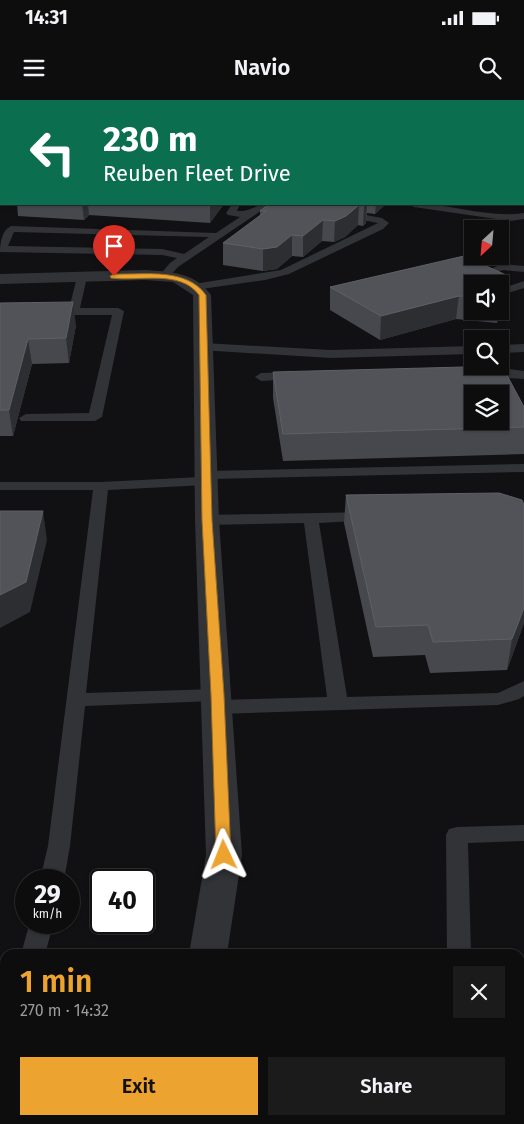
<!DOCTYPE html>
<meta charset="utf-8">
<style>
:root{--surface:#0d0d0e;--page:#1b1b1c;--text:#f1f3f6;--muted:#9a9c9e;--line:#2d2d2e;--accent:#eca330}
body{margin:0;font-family:"Fira Sans",sans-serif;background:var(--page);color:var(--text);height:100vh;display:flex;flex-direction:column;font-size:19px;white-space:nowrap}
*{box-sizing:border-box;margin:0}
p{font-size:16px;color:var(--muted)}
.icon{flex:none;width:28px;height:28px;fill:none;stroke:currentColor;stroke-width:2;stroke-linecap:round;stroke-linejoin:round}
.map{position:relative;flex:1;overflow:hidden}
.side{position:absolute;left:0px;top:849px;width:525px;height:176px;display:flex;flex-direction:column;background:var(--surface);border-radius:15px 15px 0 0;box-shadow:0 1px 4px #0004,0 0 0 1px var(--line)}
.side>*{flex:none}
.banner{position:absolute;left:0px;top:0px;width:525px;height:105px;box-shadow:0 1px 4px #0004,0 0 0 1px var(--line);background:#0b6e4f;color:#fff;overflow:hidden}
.needle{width:32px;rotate:206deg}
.buttons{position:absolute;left:464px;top:120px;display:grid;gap:10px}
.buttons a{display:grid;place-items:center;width:45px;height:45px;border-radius:0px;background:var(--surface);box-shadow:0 1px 4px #0004,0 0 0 1px var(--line);font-size:25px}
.speed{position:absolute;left:15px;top:769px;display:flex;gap:10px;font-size:25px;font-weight:700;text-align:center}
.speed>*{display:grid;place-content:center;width:65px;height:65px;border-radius:50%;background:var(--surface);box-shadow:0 1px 4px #0004,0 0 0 1px var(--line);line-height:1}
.speed small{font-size:12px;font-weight:400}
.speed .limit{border:2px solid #111;border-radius:8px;background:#fff;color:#111}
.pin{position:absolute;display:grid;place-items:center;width:42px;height:42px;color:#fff;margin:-51px -21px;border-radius:50% 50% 50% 0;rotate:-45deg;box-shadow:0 0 5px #0007}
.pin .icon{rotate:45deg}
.me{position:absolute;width:55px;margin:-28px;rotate:358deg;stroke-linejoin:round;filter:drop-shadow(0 0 4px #0008)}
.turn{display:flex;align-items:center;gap:18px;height:105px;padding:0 20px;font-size:22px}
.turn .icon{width:65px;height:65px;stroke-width:2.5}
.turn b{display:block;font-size:35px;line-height:42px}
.round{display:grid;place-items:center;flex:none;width:52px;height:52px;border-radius:0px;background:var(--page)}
.head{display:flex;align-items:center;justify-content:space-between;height:85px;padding:0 20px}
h1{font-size:30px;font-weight:600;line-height:38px;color:var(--accent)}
.cta{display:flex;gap:10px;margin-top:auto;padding:10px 20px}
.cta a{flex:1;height:58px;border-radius:0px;background:var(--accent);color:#111;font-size:20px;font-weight:600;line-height:58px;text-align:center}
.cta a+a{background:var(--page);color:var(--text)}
.status{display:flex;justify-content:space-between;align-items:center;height:35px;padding:0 25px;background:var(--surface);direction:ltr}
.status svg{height:14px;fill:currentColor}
header{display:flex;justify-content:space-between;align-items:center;height:65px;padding:0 20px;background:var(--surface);font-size:22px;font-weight:600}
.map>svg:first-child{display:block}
</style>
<div class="status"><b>14:31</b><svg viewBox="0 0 49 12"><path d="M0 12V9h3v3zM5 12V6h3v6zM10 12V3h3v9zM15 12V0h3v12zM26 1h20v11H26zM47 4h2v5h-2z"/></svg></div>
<header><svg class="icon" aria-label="menu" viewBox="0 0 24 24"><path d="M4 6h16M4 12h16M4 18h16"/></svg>Navio<svg class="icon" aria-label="search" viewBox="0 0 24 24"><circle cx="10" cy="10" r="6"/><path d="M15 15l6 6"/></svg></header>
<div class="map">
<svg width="524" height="1024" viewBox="0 0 524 1024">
<rect width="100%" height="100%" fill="#111113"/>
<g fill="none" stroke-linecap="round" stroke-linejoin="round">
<path fill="#323337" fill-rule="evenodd" d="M 0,60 L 1,60 L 1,64 L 0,64 Z
M 232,104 L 240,104 L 237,111 C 252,112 256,103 271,104 L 178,167 L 167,179 L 163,180 L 158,177 L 170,163 L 177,158 L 162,155 L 0,152 C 0,143 2,130 11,126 L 216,133 L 240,117 L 228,115 L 226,113 ZM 14,132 L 208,137 L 209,137 L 184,154 L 162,149 L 8,146 Z
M 409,104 C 448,102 486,119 524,113 L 524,119 L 510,121 L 414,107 Z
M 344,111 L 382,118 L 389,123 L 383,129 L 289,174 L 265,180 L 194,190 L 189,187 L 194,184 L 281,170 L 378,123 L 341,116 L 341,112 Z
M 502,164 L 524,166 L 524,172 L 503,170 L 472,182 L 467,179 Z
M 82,174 L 87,177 L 80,208 L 118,208 L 124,211 L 102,317 L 95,321 L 21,321 L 19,318 L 26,314 L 89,313 L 112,215 L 62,215 L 56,212 L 58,210 L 69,209 L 77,177 Z
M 524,181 L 524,188 L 505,194 L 500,192 L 501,189 Z
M 203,243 L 331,250 L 472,246 L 472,254 L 331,258 L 199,250 L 197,247 Z
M 524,244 L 524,252 L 500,253 L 500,245 Z
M 509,269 L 524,271 L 524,279 C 513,277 482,280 476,274 L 482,270 Z
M 295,272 L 301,276 L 299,279 L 261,281 L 255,277 L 261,273 Z
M 524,364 L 524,372 L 212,379 L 213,381 L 211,384 L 206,385 L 108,390 L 86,593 L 217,589 L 224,591 L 227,595 L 224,599 L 220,600 L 327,597 L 304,423 L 207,425 L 201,423 L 199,420 L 201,417 L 207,415 L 369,412 L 374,414 L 377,417 L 374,420 L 319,423 L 347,597 L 498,593 L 524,581 L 524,596 L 519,599 L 498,605 L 218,614 L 211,612 L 208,607 L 211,602 L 215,601 L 85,606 L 70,746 L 64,780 L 40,780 L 48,746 L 93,390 L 0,390 L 0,382 L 101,382 L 200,377 L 199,375 L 201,372 L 206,371 Z
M 524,725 L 524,741 L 468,743 L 471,854 L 447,854 L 446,735 L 449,729 L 457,727 Z
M 30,822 L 54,822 L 45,854 L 21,854 Z
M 524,894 L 524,917 L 520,918 L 520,895 Z
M 5,915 L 5,948 L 0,950 L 0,917 Z
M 0,1001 L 5,1002 L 5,1020 L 52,1020 L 54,1024 L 0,1024 Z"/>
<path stroke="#323337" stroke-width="28" d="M 518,0 L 524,0"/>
<path fill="#323337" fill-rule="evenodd" d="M 145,170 C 171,172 195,172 211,195 L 219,420 L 242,755 L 227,854 L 189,854 L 206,755 L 195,420 L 193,195 L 173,182 L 145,180 L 0,184 L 0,174 Z
M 139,1020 L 183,1020 L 182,1024 L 138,1024 Z"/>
<path stroke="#404247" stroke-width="28" d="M 171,1 L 174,0
M 0,82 L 1,81"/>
</g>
<path fill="#47484e" d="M 17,104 L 224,104 L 210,123 L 89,115 L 84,120 L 18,116 Z
M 269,104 L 386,104 L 375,114 L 367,113 L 366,123 L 363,126 L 358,125 L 345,137 L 334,142 L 322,141 L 303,157 L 292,156 L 277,169 L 263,171 L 223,165 L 223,143 L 260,116 L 260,111 Z
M 506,175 L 503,198 L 500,211 L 500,184 L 472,184 L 472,211 L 500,211 L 497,223 L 456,219 L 380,240 L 330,210 L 330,187 Z
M 0,203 L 76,225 L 69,263 L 32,264 L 13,336 L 0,336 Z
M 273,272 L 524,307 L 524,354 L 283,361 L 273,298 Z
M 346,395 L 524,523 L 507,570 L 430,573 L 425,555 L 373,557 L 344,423 Z"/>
<path fill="#2d2e32" d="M 82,104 L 88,104 L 89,115 L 84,120 Z
M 210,104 L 224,104 L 210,123 Z
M 366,104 L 367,104 L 366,123 L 363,126 L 364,106 Z
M 376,104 L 386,104 L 375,114 Z
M 359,105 L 358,125 L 345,137 L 334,142 L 335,121 Z
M 323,120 L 322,141 L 303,157 L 303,136 Z
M 292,135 L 292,156 L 277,169 L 263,171 L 263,149 Z
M 506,175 L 503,198 L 500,211 L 500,201 Z
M 459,196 L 456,219 L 380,240 L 381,216 Z
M 73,202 L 76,225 L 69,263 L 66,238 Z
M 28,239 L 32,264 L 13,336 L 9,310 Z
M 43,411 L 47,440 L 30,512 L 0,528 L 0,495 Z
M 524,508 L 524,523 L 507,570 L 512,539 Z"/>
<path fill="#515359" stroke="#5e6067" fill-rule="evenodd" d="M 340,0 L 407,0 L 405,1 L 338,1 Z
M 269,104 L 366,104 L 364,106 L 359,105 L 346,116 L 335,121 L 323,120 L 303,136 L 292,135 L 277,147 L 263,149 L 223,143 L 266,111 L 260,111 Z
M 464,156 L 506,175 L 500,199 L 500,184 L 472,184 L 472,197 L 459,196 L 381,216 L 330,187 Z
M 73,202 L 66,238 L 28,239 L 9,310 L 0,310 L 0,203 Z
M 502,266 L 524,307 L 524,327 L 283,334 L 273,272 ZM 472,294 L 500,294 L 500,321 L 472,321 Z
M 499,393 L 522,400 L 524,405 L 524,508 L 512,539 L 433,542 L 428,525 L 376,527 L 346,395 Z
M 0,411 L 43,411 L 26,482 L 0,495 Z
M 524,978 L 524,1024 L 440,1024 L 441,1020 L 520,1020 L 520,980 Z"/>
<path fill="#eca330" stroke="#996a1f" d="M 114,174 C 144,175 186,167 206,195 L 212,420 L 224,595 L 231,755 L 229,759 L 224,760 L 218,759 L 216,755 L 211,595 L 202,420 L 199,195 C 180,169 138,182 111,178 L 110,176 Z"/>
</svg>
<div class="buttons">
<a><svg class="needle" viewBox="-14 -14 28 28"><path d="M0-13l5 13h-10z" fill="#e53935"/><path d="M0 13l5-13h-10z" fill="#9a9c9e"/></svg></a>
<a><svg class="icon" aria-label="sound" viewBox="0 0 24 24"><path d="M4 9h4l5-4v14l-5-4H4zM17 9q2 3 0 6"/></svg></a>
<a><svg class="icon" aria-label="search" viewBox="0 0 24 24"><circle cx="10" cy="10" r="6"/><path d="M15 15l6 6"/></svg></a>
<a><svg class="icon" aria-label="layers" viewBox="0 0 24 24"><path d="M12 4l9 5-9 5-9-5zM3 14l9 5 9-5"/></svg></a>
</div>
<div class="speed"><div>29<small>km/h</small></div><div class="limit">40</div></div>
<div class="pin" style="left:114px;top:176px;background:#d93025"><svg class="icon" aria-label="arrive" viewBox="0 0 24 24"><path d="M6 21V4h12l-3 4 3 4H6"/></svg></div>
<svg class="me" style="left:224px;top:755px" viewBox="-20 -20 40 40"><path d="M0-17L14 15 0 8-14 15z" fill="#eca330" stroke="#fff" stroke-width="4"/></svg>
<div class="banner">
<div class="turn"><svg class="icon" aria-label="left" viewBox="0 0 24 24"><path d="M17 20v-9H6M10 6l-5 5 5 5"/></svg><div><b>230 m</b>Reuben Fleet Drive</div></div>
</div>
<section class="side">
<div class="head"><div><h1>1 min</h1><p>270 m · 14:32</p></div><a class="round"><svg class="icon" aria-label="close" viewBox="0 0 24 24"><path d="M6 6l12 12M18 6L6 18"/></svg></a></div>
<div class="cta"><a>Exit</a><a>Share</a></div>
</section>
</div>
